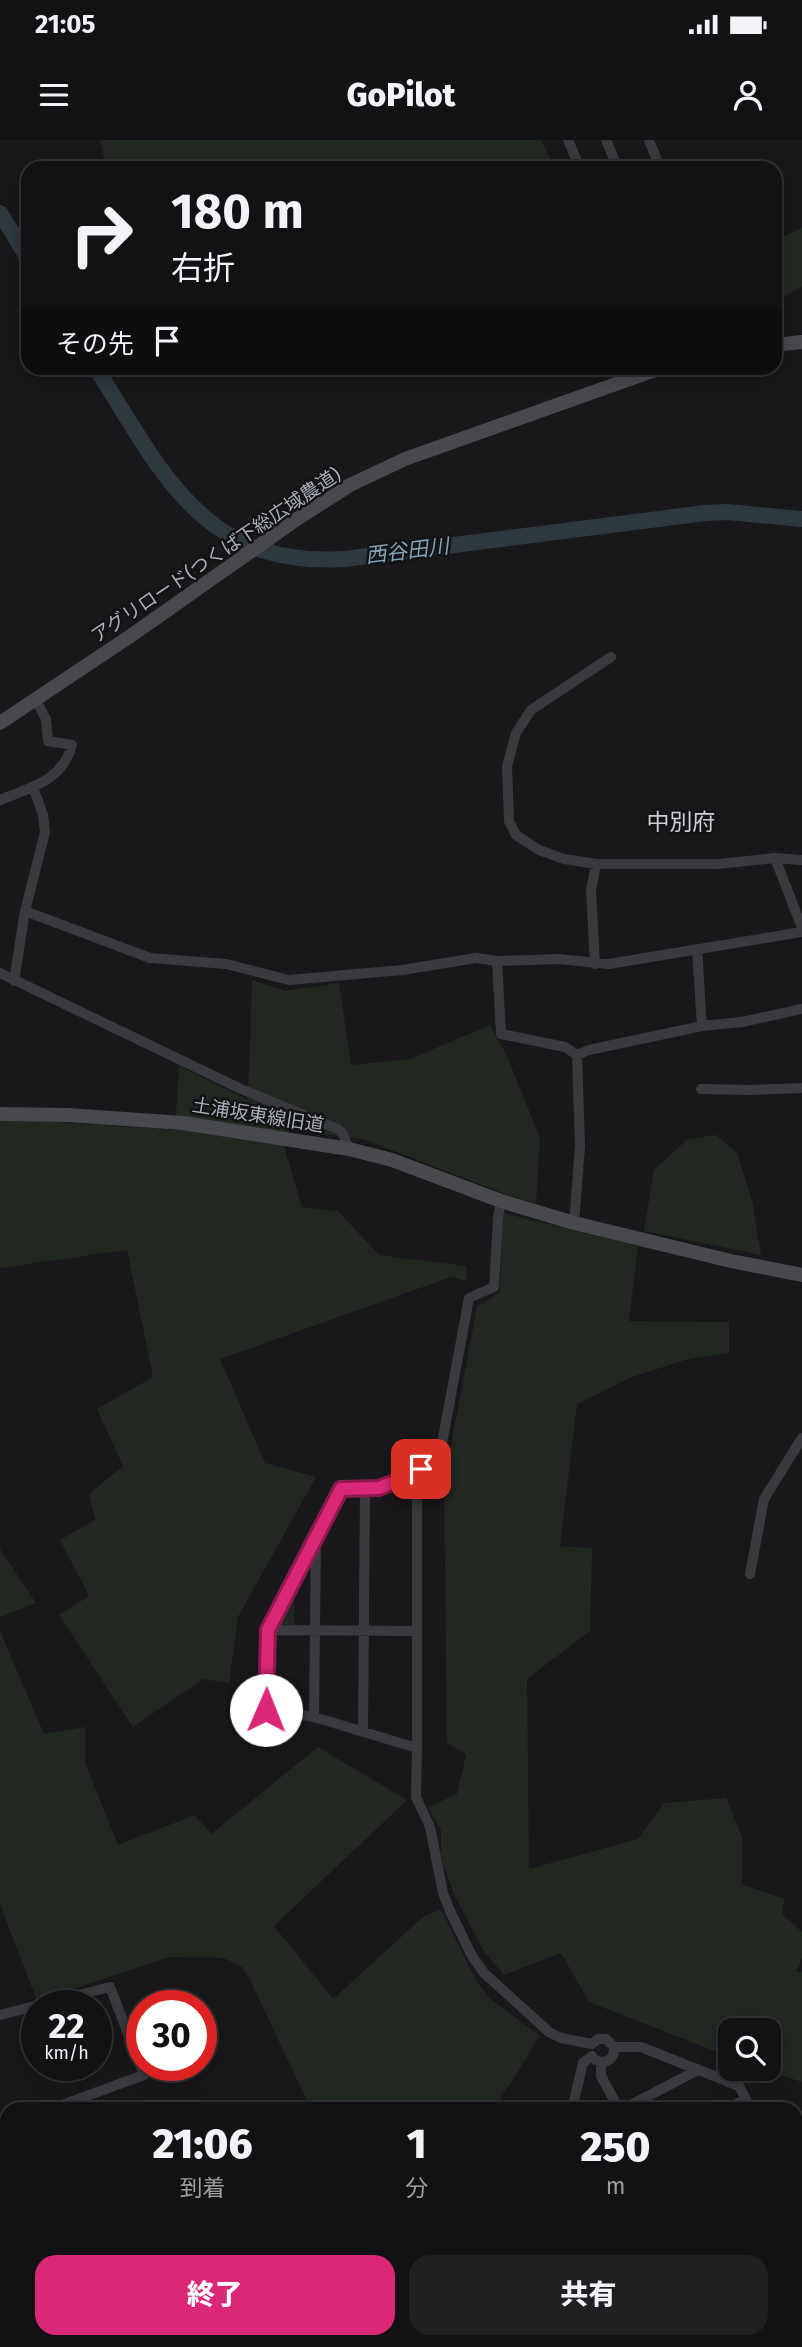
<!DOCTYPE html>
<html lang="ja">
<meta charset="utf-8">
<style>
:root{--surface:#121214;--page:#1f2022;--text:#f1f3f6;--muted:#9c9ea0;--line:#313234;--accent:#db2777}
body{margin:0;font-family:"Fira Sans","Noto Sans JP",sans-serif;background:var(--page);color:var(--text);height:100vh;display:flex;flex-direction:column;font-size:26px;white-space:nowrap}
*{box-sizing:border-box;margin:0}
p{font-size:23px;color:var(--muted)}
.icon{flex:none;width:38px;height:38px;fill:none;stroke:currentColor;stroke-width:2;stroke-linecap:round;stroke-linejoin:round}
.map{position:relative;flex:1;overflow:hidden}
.details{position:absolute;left:0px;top:1962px;width:803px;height:247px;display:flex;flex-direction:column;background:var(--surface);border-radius:21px 21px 0 0;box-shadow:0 4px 18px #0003,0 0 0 2px var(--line)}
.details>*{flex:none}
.hud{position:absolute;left:21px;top:21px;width:761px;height:214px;border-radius:21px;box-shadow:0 4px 18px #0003,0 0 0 2px var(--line);background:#121214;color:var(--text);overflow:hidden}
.buttons{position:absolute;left:718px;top:1878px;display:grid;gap:14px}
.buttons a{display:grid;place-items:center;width:63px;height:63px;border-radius:14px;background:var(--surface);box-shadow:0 4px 18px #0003,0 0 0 2px var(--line);font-size:35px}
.speed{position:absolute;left:21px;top:1850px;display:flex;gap:14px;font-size:35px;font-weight:700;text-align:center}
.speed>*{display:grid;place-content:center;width:91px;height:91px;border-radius:50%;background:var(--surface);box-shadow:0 4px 18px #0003,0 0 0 2px var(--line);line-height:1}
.speed small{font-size:18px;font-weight:400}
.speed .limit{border:10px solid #d22;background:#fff;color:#111}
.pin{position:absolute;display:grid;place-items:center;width:60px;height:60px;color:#fff;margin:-30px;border-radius:14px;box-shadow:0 4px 10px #0006}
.me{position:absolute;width:77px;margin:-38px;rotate:1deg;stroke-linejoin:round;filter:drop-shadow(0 0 5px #0008)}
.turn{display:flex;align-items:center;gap:24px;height:147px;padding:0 35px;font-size:32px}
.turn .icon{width:91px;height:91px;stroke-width:2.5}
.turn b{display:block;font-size:49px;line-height:60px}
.then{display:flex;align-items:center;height:66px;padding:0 35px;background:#0003;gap:14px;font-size:26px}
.eta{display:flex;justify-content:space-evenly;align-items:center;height:119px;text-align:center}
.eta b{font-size:42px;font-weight:800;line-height:49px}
.button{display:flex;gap:14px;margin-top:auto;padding:14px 35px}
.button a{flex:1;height:80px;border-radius:21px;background:var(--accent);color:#fff;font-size:28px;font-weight:800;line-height:80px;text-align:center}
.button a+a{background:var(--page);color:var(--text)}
.status{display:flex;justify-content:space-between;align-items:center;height:49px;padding:0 35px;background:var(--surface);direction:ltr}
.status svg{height:19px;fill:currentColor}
header{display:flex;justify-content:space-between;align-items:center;height:91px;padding:0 35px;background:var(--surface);font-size:32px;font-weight:800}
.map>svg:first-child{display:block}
</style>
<div class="status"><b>21:05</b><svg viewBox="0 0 49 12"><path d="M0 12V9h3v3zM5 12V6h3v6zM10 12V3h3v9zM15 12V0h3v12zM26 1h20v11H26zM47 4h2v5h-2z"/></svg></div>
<header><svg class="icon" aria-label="menu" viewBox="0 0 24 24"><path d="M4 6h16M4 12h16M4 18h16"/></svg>GoPilot<svg class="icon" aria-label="person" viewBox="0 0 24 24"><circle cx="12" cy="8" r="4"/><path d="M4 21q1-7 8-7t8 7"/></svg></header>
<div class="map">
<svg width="802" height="2207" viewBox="0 0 802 2207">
<rect width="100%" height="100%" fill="#18181a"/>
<path fill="#202820" d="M 100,0 L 541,0 L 555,28 L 106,28 Z
M 802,88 L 802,147 L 784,156 L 775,147 L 775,100 Z
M 252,840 L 285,851 L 339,843 L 351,925 L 410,919 L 490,885 L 507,916 L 540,998 L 536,1064 L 500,1052 L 363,999 L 289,990 L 284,1006 L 302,1067 L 338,1071 L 379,1115 L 466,1126 L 467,1141 L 451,1137 L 220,1219 L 265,1323 L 316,1337 L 238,1477 L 229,1543 L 203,1539 L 133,1587 L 59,1475 L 89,1456 L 60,1400 L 95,1380 L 89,1354 L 123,1326 L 97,1269 L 153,1237 L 127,1110 L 0,1128 L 0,980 L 41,981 L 175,990 L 179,926 L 248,960 Z
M 716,995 L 737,1013 L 752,1060 L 761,1115 L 644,1091 L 654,1030 L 688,999 Z
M 503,1073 L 638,1106 L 629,1181 L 729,1182 L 729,1213 L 685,1220 L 632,1237 L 577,1264 L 560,1406 L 592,1408 L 590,1491 L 527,1539 L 529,1729 L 638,1699 L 664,1663 L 726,1658 L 742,1697 L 742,1744 L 784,1759 L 782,1774 L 802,1792 L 802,1818 L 796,1832 L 802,1832 L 802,1942 L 761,1929 L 768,1928 L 768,1890 L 730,1890 L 730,1917 L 589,1862 L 561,1813 L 504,1835 L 483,1810 L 455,1756 L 441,1718 L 441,1690 L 428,1667 L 457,1654 L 466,1615 L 447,1602 L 444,1342 L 477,1167 L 500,1152 Z
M 0,1409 L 36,1463 L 0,1477 Z
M 294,1447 L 294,1485 L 274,1486 Z
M 0,1491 L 44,1594 L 86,1587 L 85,1623 L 118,1705 L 195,1675 L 211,1694 L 318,1607 L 407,1660 L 274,1786 L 333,1859 L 424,1776 L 441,1769 L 476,1840 L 489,1858 L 540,1896 L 494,1969 L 311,1969 L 249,1838 L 242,1827 L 224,1818 L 169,1817 L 37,1861 L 0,1764 Z
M 497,2202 L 611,2202 L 614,2204 L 611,2207 L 500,2207 Z"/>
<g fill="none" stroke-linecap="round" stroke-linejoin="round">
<path stroke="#2d383f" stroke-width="2.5" d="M 35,1969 L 56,1962
M 0,1981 L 7,1979
M 313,2202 L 316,2207"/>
<path stroke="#2d383f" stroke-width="16" d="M 0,73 L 28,118
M 96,228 C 161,330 202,428 344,419 L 705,373 L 727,372 L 802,379"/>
<path stroke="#393a3f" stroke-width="10" d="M 568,0 L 580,28
M 606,0 L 618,28
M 649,0 L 660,28
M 611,517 L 531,570 L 516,593 L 507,626 L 509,681 L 516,695 L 539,710 L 564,719 L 596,724 L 718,724 L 775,718 L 802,720
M 0,660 C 32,647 62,641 72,605 L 48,601 L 46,579 L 36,560
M 775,718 L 802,788
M 25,771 L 150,818 L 226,824 L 289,840 L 402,830 L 476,818 L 497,821 L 558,819 L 609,824 L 802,792
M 697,809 L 702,886
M 497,821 L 501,894 L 565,907 L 577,915
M 595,824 L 591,750 L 596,724
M 0,833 L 241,949 L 338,989 L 343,994 L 349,1009
M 14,841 L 25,771 L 45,692 L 43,675 L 33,647
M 701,949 L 750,950 L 802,948
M 574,1083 L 580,1006 L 577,915 L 589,910 L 702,886 L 742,882 L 802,869
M 417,1333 L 417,1608 L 416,1657 L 430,1687 L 443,1753 L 450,1771 L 472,1816 L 484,1833 L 549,1892 L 561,1898 L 592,1904 L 598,1899 L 606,1899 L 614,1907
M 750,1434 L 764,1359 L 802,1298
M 268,1490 L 417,1491
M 314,1577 L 316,1397
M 363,1592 L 365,1348
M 417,1608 L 314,1577 L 266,1570 L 268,1490 L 341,1349 C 371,1350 397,1344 423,1328 C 430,1324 436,1323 440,1314 L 469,1158 L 494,1147 L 498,1078 L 501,1061
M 0,1875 L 110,1847 L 144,1935 L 51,1969
M 614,1907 L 641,1907 L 739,1946 L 751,1969
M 596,1920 C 606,1925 615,1919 614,1907
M 601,1922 L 601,1936 L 619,1969
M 572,1969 L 583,1923 L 592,1916
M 623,1969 L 696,1931
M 726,1969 L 746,1959
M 0,1987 L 7,1985
M 796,2057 L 802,2068
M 0,2062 L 7,2081
M 796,2093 L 802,2090
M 796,2149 L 802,2146
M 54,2202 L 56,2207
M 628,2202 L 633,2207
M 663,2202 L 668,2207
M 741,2202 L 744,2207
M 509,2207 L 510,2202
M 687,2207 L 697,2202
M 784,2207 L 795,2202"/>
<path stroke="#47494f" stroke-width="14" d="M 775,205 L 802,202
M 0,583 L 129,497 L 297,379 L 350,345 L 405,319 L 661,228
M 0,974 L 68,975 L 183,983 L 349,1009 L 392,1020 L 501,1061 L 574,1083 L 731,1121 L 802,1135"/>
</g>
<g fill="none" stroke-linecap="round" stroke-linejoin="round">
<g stroke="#8e194d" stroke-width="18">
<path id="route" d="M 266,1570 L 268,1490 L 341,1349 L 379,1348 L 417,1333 L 421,1329"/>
</g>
<use href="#route" stroke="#db2777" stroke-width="12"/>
</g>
<g text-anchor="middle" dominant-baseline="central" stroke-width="5" stroke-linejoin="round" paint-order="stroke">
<g font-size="19" fill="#aab0ba" stroke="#131315">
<text transform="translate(216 415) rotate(-34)">アグリロード(つくば下総広域農道)</text>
<text transform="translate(258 975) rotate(9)">土浦坂東線旧道</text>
</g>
<g font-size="21" font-style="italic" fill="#80a1b6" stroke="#131315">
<text transform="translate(407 411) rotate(-7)">西谷田川</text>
</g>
<g font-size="23" fill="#cbcfd6" stroke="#131315">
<text x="681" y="682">中別府</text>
</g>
</g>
</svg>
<div class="buttons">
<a><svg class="icon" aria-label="search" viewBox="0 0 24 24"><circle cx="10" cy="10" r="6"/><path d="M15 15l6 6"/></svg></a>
</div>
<div class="speed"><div>22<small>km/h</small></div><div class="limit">30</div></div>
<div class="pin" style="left:421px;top:1329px;background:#d93025"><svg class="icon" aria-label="arrive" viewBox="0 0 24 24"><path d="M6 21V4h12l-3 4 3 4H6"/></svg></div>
<svg class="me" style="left:266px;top:1570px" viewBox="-20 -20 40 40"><circle r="19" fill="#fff"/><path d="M0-13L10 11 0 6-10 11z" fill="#db2777"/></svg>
<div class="hud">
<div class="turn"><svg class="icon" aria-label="right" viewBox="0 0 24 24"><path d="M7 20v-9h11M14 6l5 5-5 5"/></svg><div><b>180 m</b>右折</div></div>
<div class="then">その先<svg class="icon" aria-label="arrive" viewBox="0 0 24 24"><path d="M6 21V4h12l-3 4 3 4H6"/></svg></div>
</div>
<section class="details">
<div class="eta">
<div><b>21:06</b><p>到着</p></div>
<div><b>1</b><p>分</p></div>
<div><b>250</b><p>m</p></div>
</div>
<div class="button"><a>終了</a><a>共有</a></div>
</section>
</div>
